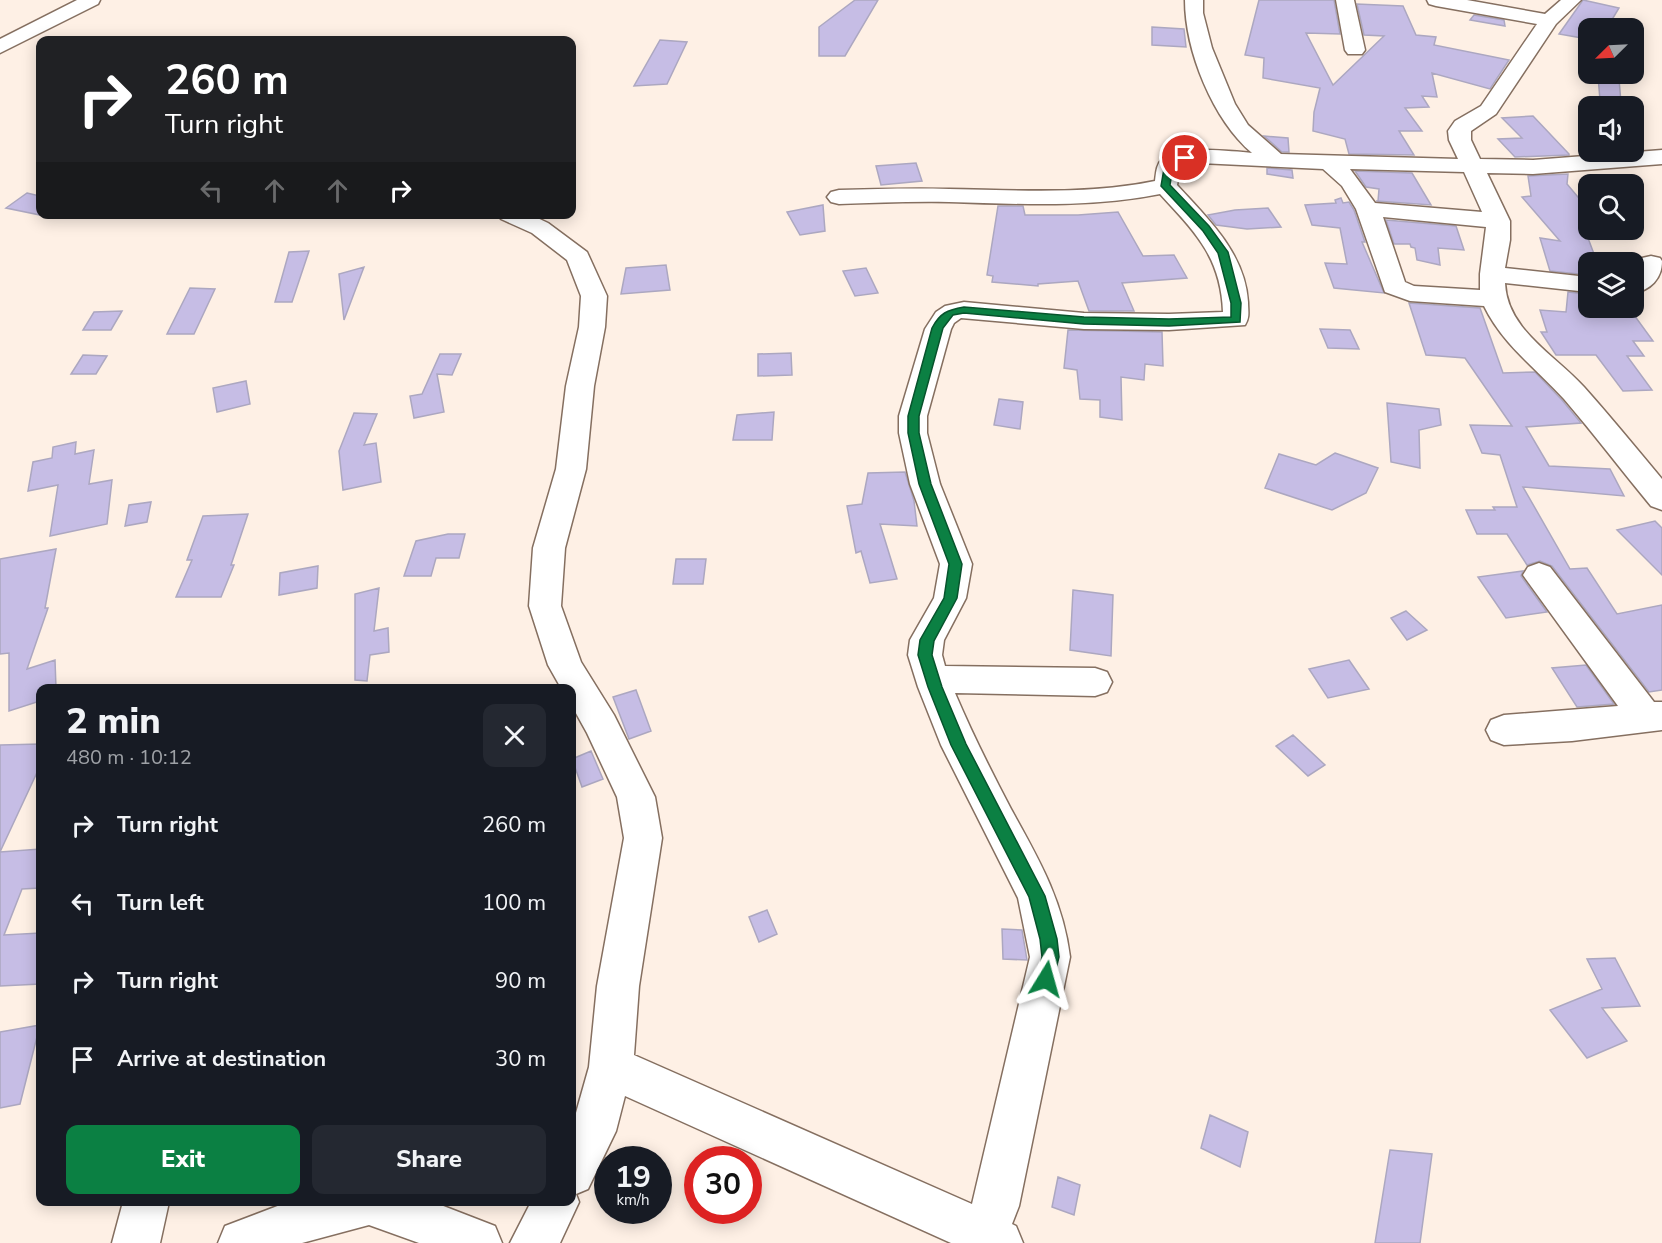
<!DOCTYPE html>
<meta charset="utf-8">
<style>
:root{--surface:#171b24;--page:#242831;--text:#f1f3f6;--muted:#9ea1a6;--accent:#0b8043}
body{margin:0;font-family:"Nunito Sans",sans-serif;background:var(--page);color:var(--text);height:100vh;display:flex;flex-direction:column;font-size:22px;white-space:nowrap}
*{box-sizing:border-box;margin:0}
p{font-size:20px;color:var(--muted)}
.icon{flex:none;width:33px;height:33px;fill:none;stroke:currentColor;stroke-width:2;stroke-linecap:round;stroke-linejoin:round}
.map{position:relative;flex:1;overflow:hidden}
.side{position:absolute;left:36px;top:684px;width:540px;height:522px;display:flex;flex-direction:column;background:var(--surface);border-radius:12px;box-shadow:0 3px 15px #0003}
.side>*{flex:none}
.guide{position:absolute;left:36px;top:36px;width:540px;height:183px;border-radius:12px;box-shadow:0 3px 15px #0003;background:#202124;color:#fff;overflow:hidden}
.needle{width:39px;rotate:246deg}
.buttons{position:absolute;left:1578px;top:18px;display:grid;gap:12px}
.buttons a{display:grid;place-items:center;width:66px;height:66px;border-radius:12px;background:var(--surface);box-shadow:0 3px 15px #0003;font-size:30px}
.speed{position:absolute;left:594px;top:1146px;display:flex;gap:12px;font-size:30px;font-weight:700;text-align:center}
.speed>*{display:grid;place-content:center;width:78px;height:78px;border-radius:50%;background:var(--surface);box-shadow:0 3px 15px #0003;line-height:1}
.speed small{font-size:15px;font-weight:400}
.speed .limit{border:9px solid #d22;background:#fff;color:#111}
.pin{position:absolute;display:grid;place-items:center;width:51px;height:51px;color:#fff;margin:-26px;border:3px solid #fff;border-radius:50%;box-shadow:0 2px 6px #0007}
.me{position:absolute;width:66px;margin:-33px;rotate:8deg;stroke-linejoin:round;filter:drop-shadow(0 0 4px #0008)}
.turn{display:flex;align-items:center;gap:21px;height:126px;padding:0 30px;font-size:27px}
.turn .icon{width:78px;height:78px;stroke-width:2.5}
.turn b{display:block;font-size:42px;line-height:51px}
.lanes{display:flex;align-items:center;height:57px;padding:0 30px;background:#0003;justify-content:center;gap:30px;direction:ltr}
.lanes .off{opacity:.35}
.round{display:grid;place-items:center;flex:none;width:63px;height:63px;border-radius:12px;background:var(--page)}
.head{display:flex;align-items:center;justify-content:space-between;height:102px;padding:0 30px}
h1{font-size:36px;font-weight:800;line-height:45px}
.cta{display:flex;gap:12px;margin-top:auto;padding:12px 30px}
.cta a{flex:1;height:69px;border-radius:12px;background:var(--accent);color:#fff;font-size:24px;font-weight:800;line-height:69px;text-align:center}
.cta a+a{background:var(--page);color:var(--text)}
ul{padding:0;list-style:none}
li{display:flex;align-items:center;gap:18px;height:78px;padding:0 30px}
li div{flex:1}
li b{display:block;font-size:22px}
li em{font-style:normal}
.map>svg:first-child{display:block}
</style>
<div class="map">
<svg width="1662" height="1243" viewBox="0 0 1662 1243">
<rect width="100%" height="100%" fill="#fef0e5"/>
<path fill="#c6bde5" stroke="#aca7c0" stroke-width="1.5" d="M 855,0 L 878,0 L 845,56 L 819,56 L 819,27 Z
M 1259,0 L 1334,0 L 1340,34 L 1306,33 L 1333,85 L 1384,36 L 1364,35 L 1357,4 L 1403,6 L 1416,35 L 1436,37 L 1434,45 L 1509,60 L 1490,89 L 1432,73 L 1437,97 L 1422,96 L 1429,107 L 1405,108 L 1422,131 L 1399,131 L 1414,155 L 1349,154 L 1345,139 L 1313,131 L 1314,112 L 1320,88 L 1263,78 L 1264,58 L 1245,55 Z
M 1583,0 L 1619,8 L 1607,28 L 1588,28 L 1588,39 L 1559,34 Z
M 1474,15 L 1504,20 L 1505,26 L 1470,20 Z
M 1152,27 L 1184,29 L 1186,47 L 1152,45 Z
M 660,40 L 687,42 L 667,84 L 634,86 Z
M 1598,76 L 1619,79 L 1621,103 L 1600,100 Z
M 1533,116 L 1569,154 L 1569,155 L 1515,157 L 1498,139 L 1522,138 L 1502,118 Z
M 1264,136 L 1288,138 L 1289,152 L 1282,152 Z
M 916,163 L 922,181 L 881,185 L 876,166 Z
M 1267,168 L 1292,170 L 1293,178 L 1267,174 Z
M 1355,171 L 1412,173 L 1431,205 L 1376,201 L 1378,201 L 1379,189 L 1366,187 Z
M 1568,174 L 1567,184 L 1588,209 L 1588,238 L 1597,262 L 1588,262 L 1588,275 L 1550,271 L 1540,238 L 1560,241 L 1522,197 L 1531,196 L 1528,176 Z
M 27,193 L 40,196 L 40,215 L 6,208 Z
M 1341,198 L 1343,203 L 1349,202 L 1354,210 L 1365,242 L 1362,242 L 1384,293 L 1334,288 L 1325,263 L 1347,264 L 1340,228 L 1312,225 L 1305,205 L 1336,203 L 1335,200 Z
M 823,205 L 825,231 L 800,235 L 787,212 Z
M 998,206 L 1023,206 L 1025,215 L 1078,215 L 1118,212 L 1143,256 L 1174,255 L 1187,278 L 1122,283 L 1134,311 L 1089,311 L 1078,281 L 1038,284 L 1038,286 L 992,282 L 993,276 L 987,275 Z
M 1268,208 L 1281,227 L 1247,229 L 1216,225 L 1208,215 L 1235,210 Z
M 1386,220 L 1456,226 L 1464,250 L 1438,248 L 1440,265 L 1417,260 L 1415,248 L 1411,247 L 1410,244 L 1394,244 Z
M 309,251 L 292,302 L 275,302 L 289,252 Z
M 666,265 L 670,290 L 621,294 L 626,268 Z
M 364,267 L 344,320 L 339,274 Z
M 866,268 L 878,293 L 855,296 L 843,271 Z
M 190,288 L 215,289 L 194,334 L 167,334 Z
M 1568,292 L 1588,294 L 1588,308 L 1629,308 L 1653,341 L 1633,341 L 1644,356 L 1627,356 L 1652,390 L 1623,391 L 1596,355 L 1556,355 L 1541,332 L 1547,332 L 1540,310 L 1566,312 Z
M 1409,303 L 1480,308 L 1503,373 L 1535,372 L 1562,400 L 1581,423 L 1526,427 L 1549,466 L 1610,469 L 1624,496 L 1523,487 L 1570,569 L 1587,568 L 1617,614 L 1662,605 L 1662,690 L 1649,692 L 1552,566 L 1540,561 L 1527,565 L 1507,534 L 1477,534 L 1466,510 L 1495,510 L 1493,507 L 1517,507 L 1500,455 L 1482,453 L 1470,425 L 1512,426 L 1465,358 L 1426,355 Z
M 122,311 L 111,330 L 83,330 L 94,312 Z
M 1320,329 L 1350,330 L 1359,349 L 1328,348 Z
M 1068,330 L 1162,332 L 1163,366 L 1145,364 L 1144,380 L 1121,377 L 1122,420 L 1100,417 L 1100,400 L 1080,399 L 1077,370 L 1064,368 Z
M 791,353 L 792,375 L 758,376 L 758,354 Z
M 440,354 L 461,354 L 452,375 L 437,374 L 444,412 L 414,418 L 410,396 L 422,394 Z
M 83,355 L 107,356 L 96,374 L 71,374 Z
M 246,381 L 250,404 L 217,412 L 213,388 Z
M 999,399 L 1023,402 L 1020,429 L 994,425 Z
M 1387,403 L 1439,409 L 1441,425 L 1419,430 L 1420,468 L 1391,462 Z
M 774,412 L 772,440 L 733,440 L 737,415 Z
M 354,413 L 377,414 L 364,445 L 376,443 L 381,482 L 343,490 L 339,451 Z
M 76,442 L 75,454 L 94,450 L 89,484 L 112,480 L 107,524 L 50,536 L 58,485 L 28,491 L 33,462 L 52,458 L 53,447 Z
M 1335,453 L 1378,468 L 1366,493 L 1332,510 L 1265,488 L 1279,454 L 1316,465 Z
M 905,472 L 914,501 L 917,526 L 880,524 L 897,579 L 870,583 L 861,551 L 856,553 L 847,506 L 862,504 L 868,473 Z
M 151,502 L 147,522 L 125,526 L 129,505 Z
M 248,514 L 231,565 L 234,565 L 221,597 L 176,597 L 192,560 L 187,560 L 203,516 Z
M 1655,521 L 1662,528 L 1662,575 L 1617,530 Z
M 448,534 L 465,534 L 459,558 L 436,558 L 431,576 L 404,576 L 416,541 Z
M 56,549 L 45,608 L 48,608 L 27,669 L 55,660 L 56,688 L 40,688 L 40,701 L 9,711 L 9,653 L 0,654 L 0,559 Z
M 676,559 L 706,559 L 703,584 L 673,584 Z
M 318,566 L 317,588 L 279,595 L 280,573 Z
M 1523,571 L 1521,576 L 1547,612 L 1506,618 L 1478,577 Z
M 379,588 L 374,631 L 388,628 L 389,652 L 370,655 L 367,681 L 355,680 L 355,594 Z
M 1073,590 L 1113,595 L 1111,656 L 1070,650 Z
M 1406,611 L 1427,630 L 1407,640 L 1391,618 Z
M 1349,660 L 1369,689 L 1328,698 L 1309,669 Z
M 1586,665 L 1614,704 L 1577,707 L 1552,668 Z
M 636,690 L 651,731 L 629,739 L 613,697 Z
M 1293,735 L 1325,765 L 1308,776 L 1276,746 Z
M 40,744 L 40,766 L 0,852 L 40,849 L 40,888 L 22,889 L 4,935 L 40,933 L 40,984 L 0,986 L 0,745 Z
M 591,751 L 603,779 L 582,787 L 572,759 Z
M 767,910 L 777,934 L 759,942 L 749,917 Z
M 1002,929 L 1022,930 L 1027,960 L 1003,959 Z
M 1615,958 L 1640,1006 L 1602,1008 L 1627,1041 L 1587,1058 L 1550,1010 L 1602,989 L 1587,959 Z
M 40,1025 L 20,1104 L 0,1108 L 0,1032 Z
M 1210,1115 L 1248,1132 L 1240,1167 L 1201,1148 Z
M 1390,1150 L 1432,1154 L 1420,1243 L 1375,1243 Z
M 1058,1177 L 1080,1185 L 1074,1215 L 1052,1207 Z"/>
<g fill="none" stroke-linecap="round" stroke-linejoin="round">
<g stroke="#856f60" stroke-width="3">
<path id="minor" d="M 77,0 L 100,0 L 98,4 L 0,53 L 0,39 Z
M 1185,0 L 1203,0 L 1203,13 L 1212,48 L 1235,104 L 1248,125 L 1281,154 L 1458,159 L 1449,140 L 1448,131 L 1455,121 L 1481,106 L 1537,24 L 1436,6 L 1429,4 L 1427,0 L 1467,0 L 1545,14 L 1561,0 L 1581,0 L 1556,24 L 1496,114 L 1471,131 L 1471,140 L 1480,159 L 1533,160 L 1662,150 L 1662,164 L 1533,174 L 1487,173 L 1510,221 L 1510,240 L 1505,268 L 1588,277 L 1588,292 L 1505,283 C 1507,330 1555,355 1584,387 C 1611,417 1636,448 1662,479 L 1662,510 L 1651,506 C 1622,471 1594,434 1564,399 C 1536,368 1503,345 1484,306 L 1410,301 L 1385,292 L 1356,209 L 1342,186 L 1323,169 L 1200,163 L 1181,166 L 1177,185 C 1208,219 1245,253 1248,302 C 1248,311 1250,317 1245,325 L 1169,330 L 1084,329 L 961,318 L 954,323 L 951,329 L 927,416 L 927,433 L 940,484 L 972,564 L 966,598 L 944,640 L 942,655 L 945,666 L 1095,668 L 1107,672 L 1112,682 L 1107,692 L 1095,696 L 955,693 C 972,733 991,771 1011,809 C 1038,858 1063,900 1070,957 L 1019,1206 L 1012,1224 L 1016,1226 L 1023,1243 L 951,1243 L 625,1096 L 616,1131 L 588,1189 L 576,1194 L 579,1202 L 560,1243 L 510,1243 L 531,1202 L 572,1202 L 572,1127 L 589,1067 L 597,986 L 624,838 L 617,797 L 587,733 L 572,706 L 572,688 L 561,688 L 548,665 L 529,606 L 533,548 L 556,469 L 566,386 L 579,327 L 581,296 L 567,260 L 532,233 L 501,219 L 498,214 L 529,214 L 548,223 L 587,252 L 607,296 L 605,327 L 594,386 L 586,469 L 565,548 L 561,606 L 581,662 L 614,715 L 655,797 L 662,838 L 639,986 L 634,1055 L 972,1204 L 1030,957 L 1018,898 L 941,745 L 918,687 L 908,655 L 910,640 L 934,598 L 940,564 L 910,484 L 899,433 L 899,416 L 925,329 L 936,312 L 945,306 L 964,302 L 1084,313 L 1169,314 L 1223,312 C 1221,257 1195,232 1160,194 C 1090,208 1020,204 949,202 C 913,201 876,203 839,204 L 831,202 L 827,197 L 831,192 L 839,190 C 876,189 912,188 949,189 C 1018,190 1087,195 1155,181 C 1156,174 1156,165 1162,159 C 1177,145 1232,151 1252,153 C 1213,120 1185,51 1185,0 ZM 1350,169 L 1464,172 L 1482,212 L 1375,203 ZM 1383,217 L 1486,227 L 1480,274 L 1480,290 L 1414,286 L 1405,282 Z
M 1336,0 L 1354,0 L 1365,50 L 1362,54 L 1348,54 L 1345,50 Z
M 1651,256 L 1660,258 L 1662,261 C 1662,279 1650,290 1634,293 C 1634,280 1634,270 1642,258 Z
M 1539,563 L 1550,567 L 1654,702 L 1662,702 L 1662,730 L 1572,741 L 1504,745 L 1491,740 L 1486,730 L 1491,720 L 1504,715 L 1618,706 L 1523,575 L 1528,567 Z
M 123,1202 L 169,1202 L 160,1243 L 112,1243 Z
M 288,1202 L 433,1202 L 495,1226 L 502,1243 L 419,1243 L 369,1225 L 302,1243 L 218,1243 L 225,1226 Z"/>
</g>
<use href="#minor" fill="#fff" fill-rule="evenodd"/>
</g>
<path fill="#0b8043" stroke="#07532c" stroke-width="1.5" d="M 1185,155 L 1189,158 L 1188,160 L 1173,167 L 1170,185 L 1209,226 L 1228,252 L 1241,303 L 1240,322 L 1169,326 L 1084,324 L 964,313 L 953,315 L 943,328 L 919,416 L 919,433 L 931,484 L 962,564 L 957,598 L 934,641 L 932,655 L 942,687 L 966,744 L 1045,896 L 1057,939 L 1059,957 L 1052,985 L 1046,987 L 1039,985 L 1037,979 L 1042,957 L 1040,939 L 1029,897 L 951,745 L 928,687 L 918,655 L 920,640 L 944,598 L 949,564 L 919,484 L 908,433 L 908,416 L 932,328 C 940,313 947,310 964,307 L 1084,317 L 1169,319 L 1231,317 L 1231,303 L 1218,253 L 1203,231 L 1161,186 L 1165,163 Z"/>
</svg>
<div class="buttons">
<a><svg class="needle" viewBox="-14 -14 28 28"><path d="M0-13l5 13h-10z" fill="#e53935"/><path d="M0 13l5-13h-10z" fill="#9ea1a6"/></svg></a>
<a><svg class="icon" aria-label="sound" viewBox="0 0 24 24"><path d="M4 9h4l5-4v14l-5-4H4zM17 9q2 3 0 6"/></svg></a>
<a><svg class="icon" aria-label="search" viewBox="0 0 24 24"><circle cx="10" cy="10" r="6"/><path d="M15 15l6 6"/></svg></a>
<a><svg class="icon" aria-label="layers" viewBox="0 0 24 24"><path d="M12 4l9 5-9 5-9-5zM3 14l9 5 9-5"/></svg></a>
</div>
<div class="speed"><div>19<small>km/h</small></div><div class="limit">30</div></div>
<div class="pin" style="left:1185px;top:158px;background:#d93025"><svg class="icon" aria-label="arrive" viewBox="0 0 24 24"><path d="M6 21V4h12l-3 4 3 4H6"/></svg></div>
<svg class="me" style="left:1046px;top:979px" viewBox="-20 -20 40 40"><path d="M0-17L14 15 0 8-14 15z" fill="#0b8043" stroke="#fff" stroke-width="4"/></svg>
<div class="guide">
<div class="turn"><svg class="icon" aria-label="right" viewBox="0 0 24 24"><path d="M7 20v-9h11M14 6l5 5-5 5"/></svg><div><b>260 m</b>Turn right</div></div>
<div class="lanes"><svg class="icon off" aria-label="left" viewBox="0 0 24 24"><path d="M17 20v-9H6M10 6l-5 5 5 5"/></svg><svg class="icon off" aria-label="ahead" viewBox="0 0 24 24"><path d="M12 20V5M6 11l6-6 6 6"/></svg><svg class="icon off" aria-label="ahead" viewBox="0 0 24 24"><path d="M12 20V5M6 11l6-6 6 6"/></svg><svg class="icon" aria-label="right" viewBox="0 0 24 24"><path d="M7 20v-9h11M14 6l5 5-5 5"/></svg></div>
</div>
<section class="side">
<div class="head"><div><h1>2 min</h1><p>480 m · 10:12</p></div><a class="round"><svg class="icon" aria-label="close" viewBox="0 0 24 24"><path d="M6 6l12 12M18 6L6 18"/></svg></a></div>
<ul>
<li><svg class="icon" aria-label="right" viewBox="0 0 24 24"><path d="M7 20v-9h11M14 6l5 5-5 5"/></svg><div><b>Turn right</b></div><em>260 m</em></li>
<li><svg class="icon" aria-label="left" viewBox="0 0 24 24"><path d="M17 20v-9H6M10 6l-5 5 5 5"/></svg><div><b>Turn left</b></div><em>100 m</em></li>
<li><svg class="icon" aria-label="right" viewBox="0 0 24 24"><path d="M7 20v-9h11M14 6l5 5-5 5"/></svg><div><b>Turn right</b></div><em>90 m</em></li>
<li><svg class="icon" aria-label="arrive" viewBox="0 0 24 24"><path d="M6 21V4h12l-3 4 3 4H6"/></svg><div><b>Arrive at destination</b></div><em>30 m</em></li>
</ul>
<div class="cta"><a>Exit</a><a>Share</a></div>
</section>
</div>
